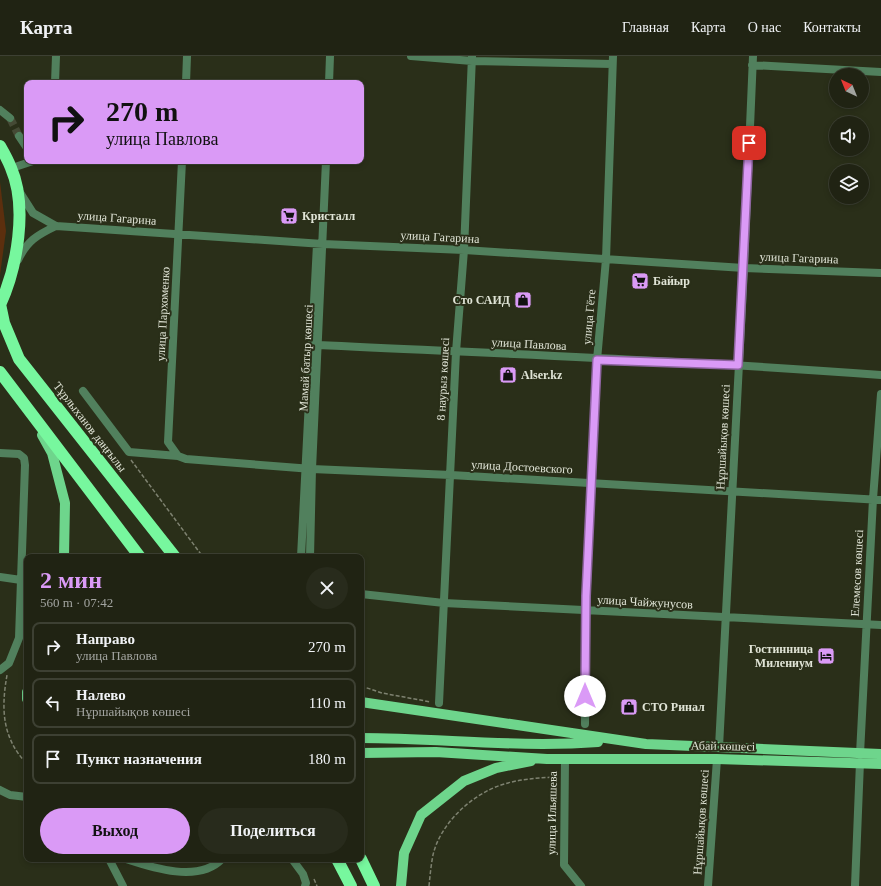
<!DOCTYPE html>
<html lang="ru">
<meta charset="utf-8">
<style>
:root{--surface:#202313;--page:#282b1c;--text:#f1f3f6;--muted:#a2a4a0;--line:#3d4033;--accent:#da9af6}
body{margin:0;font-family:"Times New Roman",serif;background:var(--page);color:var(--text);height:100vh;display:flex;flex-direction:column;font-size:15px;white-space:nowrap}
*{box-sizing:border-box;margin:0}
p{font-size:13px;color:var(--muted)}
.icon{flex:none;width:22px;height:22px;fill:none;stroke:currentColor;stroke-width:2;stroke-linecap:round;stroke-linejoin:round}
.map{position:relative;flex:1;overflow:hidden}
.panel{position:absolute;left:24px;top:498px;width:340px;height:308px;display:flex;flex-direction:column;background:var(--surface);border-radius:8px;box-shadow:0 2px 6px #0003,0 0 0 1px var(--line)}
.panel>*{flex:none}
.hud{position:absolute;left:24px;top:24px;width:340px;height:84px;border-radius:8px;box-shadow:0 2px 6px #0003,0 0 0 1px var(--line);background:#da9af6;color:#111;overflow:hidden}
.needle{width:26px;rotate:317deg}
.tools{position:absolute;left:829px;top:12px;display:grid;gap:8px}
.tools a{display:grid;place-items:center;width:40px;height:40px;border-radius:50%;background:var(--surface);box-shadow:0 2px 6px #0003,0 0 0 1px var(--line);font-size:20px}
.pin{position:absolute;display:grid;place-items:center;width:34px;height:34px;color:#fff;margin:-17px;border-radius:8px;box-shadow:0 2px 6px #0006}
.me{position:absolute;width:44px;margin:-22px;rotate:0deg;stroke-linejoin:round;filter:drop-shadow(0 0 3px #0008)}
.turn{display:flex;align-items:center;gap:14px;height:84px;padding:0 16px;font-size:18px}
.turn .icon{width:52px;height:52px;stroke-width:2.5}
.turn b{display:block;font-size:28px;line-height:34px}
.round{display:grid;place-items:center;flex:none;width:42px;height:42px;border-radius:21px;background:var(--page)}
.overview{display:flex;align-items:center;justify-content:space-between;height:68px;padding:0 16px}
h1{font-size:24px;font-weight:600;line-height:30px;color:var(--accent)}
.button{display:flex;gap:8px;margin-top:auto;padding:8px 16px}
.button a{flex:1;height:46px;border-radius:24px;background:var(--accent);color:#111;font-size:16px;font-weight:600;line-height:46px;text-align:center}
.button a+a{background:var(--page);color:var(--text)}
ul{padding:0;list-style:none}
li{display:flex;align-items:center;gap:12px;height:50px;margin:0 8px 6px;padding:0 8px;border:2px solid var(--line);border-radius:8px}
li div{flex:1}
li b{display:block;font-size:15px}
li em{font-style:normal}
header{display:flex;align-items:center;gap:24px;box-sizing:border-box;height:56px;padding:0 20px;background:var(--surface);border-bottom:1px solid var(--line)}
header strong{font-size:19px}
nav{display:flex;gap:22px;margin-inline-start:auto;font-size:14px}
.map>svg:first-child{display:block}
</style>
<header>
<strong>Карта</strong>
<nav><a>Главная</a><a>Карта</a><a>О нас</a><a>Контакты</a></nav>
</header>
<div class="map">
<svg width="881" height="830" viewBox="0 0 881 830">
<rect width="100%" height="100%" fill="#2a2f19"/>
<path fill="#5c2f0e" d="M 0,126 L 6,175 L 0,219 Z"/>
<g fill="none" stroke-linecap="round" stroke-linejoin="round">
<path stroke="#454a35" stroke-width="8" stroke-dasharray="8 4" stroke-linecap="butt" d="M 10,62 L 19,80"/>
<path stroke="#7e8270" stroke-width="1.5" stroke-dasharray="4 2" stroke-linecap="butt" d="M 131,404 L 203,501
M 7,619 C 1,653 2,682 27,708
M 361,630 L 382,637 L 431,646
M 314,823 L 317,830
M 429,830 C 430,820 431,809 433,799 C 440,768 471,739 501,729 C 519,723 537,722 556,721"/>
<path stroke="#51805d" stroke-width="8" d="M 411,0 L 472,5 L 612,8
M 752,9 L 881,16
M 55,27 L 56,0
M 186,27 L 187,0
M 329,27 L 330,0
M 0,54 L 10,62
M 19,80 L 27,92
M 182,105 L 168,386 L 178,400 L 186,403 L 312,413 L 451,419 L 881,444
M 12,112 L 33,105
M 19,135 L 33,157 L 56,170 L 323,188 L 464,194 L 744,212 L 881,217
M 18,204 C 27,185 37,179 56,170
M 318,289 C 506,298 694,305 881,319
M 83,335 L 129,396 L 178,400
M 0,397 L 19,398 L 24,402 L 25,409 L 19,582 L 9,607 L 0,614
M 301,501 L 317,188
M 310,501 L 312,413 L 326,105
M 0,521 L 21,524
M 361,538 L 444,547 L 881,569
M 439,647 L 456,296 L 464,194 L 472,0
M 585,668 L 586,555 L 591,427 L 597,304 L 606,203 L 613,0
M 719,691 L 744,212 L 753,0
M 860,698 L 873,443 L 881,338
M 565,703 L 564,809 L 581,830
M 0,734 L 10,739 L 27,741
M 109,803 L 123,830
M 126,803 C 153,812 199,827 222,803
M 292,803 L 303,818 L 306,827 L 305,830
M 708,830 L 717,703
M 855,830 L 860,706"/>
<path stroke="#6ed58c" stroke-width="10" d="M 42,379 L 52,397 L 65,447 L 64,501
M 27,636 L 27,643
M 361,646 L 646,688 L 881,698
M 361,682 C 440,682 519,692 598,686
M 361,697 L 436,696 L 547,703 L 717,703 L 881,708
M 401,830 L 404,797 L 421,759 L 464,725 L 496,712 L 531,705"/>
<path stroke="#77f79e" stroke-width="12" d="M 0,90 C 4,97 8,104 11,112 C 28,151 17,212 0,249
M 0,248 L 4,267 L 19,303 L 175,501
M 0,316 L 140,501
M 337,803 L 351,830
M 361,803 L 374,830"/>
</g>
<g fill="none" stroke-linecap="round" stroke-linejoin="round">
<g stroke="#8e64a0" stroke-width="10">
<path id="route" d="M 585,640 L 586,540 L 597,304 L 738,309 L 749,87"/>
</g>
<use href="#route" stroke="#da9af6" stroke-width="7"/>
</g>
<defs>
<g id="supermarket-square" transform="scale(0.9)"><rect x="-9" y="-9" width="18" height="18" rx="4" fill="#da9af6" stroke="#2a2f19"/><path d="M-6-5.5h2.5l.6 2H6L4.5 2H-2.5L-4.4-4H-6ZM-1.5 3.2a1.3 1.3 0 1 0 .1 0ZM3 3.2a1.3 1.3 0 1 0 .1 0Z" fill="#111"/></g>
<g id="shop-square" transform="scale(0.9)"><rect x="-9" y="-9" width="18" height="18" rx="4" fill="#da9af6" stroke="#2a2f19"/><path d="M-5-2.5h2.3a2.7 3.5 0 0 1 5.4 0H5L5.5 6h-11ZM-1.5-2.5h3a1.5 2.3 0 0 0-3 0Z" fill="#111"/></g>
<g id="hotel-square" transform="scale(0.9)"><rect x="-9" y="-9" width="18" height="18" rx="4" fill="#da9af6" stroke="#2a2f19"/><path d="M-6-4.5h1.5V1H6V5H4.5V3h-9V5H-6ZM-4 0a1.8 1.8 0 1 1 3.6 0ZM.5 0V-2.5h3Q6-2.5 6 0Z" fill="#111"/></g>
</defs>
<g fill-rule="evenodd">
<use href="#supermarket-square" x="289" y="160"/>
<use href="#supermarket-square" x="640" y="225"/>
<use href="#shop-square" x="523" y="244"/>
<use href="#shop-square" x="508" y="319"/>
<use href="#hotel-square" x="826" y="600"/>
<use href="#shop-square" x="629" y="651"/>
</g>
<g text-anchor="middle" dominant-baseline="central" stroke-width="4" stroke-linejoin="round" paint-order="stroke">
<g font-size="12" font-weight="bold" fill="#e0e4d6" stroke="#2a2f19" text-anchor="start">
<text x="302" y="160">Кристалл</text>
<text x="653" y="225">Байыр</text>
<text x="510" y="244" text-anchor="end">Сто САИД</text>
<text x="521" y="319">Alser.kz</text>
<text x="813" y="593" text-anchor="end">Гостинница<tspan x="813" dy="14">Милениум</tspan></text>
<text x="642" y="651">СТО Ринал</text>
</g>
<g font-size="12" fill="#e0e4d6" stroke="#2a2f19">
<text transform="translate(117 162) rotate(4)">улица Гагарина</text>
<text transform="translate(440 181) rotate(3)">улица Гагарина</text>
<text transform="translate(799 202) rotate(2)">улица Гагарина</text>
<text transform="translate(163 258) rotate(-87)">улица Пархоменко</text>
<text transform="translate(589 261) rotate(-85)">улица Гёте</text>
<text transform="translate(529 288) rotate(3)">улица Павлова</text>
<text transform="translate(306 302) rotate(-87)">Мамай батыр көшесі</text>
<text transform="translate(443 323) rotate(-87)">8 наурыз көшесі</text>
<text transform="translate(90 371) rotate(52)">Тұрлыханов даңғылы</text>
<text transform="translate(723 381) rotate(-87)">Нұршайықов көшесі</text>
<text transform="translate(522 411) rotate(3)">улица Достоевского</text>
<text transform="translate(857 517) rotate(-87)">Елемесов көшесі</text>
<text transform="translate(645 546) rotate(3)">улица Чайжунусов</text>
<text transform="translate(723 690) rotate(1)">Абай көшесі</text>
<text transform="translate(552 757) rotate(-89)">улица Ильяшева</text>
<text transform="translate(701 766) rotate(-86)">Нұршайықов көшесі</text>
</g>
</g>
</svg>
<div class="tools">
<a><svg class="needle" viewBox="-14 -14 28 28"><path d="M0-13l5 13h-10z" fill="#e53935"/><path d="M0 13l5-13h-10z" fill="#a2a4a0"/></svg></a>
<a><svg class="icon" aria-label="sound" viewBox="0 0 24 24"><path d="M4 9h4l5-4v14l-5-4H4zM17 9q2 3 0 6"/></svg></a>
<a><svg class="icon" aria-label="layers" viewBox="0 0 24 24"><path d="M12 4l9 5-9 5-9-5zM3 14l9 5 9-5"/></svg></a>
</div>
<div class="pin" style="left:749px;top:87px;background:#d93025"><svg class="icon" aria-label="arrive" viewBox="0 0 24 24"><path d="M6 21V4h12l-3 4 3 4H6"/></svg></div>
<svg class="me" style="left:585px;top:640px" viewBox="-20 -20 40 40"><circle r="19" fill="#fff"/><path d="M0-13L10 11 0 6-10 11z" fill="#da9af6"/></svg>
<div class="hud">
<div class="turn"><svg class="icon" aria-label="right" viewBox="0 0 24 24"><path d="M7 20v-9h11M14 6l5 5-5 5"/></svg><div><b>270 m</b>улица Павлова</div></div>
</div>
<section class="panel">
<div class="overview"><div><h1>2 мин</h1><p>560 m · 07:42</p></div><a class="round"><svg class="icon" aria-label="close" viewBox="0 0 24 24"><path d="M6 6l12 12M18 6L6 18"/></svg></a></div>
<ul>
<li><svg class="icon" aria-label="right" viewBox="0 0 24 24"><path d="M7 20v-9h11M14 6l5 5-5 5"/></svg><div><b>Направо</b><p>улица Павлова</p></div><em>270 m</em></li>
<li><svg class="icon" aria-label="left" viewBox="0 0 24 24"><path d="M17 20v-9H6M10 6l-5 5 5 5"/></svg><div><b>Налево</b><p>Нұршайықов көшесі</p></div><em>110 m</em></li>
<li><svg class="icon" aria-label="arrive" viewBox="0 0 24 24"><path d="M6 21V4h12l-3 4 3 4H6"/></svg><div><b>Пункт назначения</b></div><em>180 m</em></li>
</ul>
<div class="button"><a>Выход</a><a>Поделиться</a></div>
</section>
</div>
